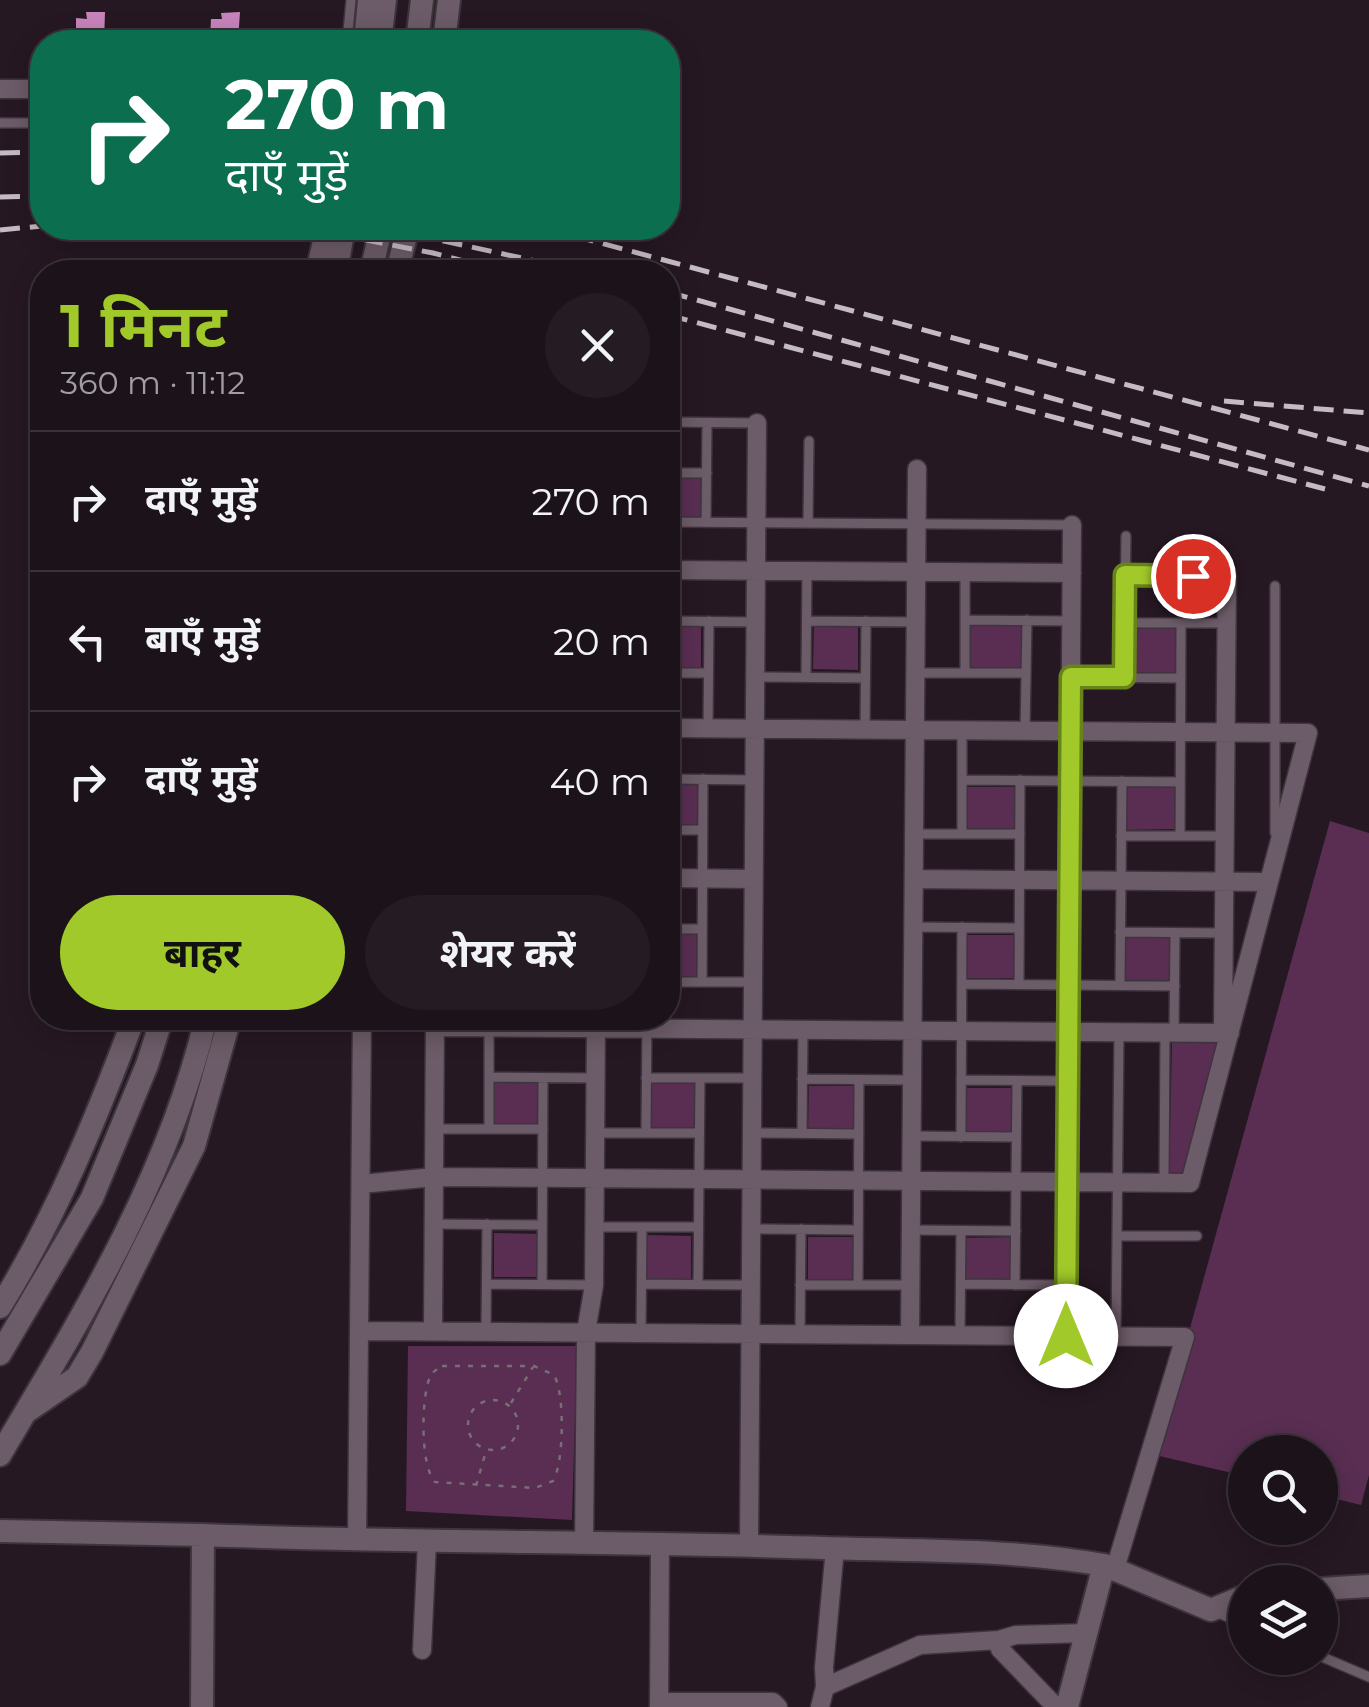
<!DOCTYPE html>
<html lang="hi">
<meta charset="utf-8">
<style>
:root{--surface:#1c121a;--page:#251b23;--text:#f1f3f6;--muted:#a09ea2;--line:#3a3239;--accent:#a1c929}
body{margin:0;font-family:Montserrat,"Noto Sans Devanagari",sans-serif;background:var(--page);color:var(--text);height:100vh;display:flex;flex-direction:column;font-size:38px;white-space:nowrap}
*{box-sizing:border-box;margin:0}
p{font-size:32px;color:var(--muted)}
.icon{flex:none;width:55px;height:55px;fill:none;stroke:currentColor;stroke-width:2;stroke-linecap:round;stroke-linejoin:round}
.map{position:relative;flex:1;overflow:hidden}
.sheet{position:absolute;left:30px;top:260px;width:650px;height:770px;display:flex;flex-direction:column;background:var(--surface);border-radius:40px;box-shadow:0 5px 25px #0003,0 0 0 2px var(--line)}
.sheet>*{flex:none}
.banner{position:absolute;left:30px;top:30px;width:650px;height:210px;border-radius:40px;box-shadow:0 5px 25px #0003,0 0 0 2px var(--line);background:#0b6e4f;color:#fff;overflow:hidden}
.buttons{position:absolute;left:1228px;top:1435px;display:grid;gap:20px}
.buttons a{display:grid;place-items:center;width:110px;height:110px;border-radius:50%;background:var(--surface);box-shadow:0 5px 25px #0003,0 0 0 2px var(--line);font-size:50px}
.pin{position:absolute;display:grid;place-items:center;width:85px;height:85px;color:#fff;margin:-42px;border:5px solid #fff;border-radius:50%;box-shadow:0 2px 10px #0007}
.me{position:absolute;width:110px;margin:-55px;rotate:0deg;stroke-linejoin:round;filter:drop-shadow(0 0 8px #0008)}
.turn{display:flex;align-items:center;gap:35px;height:210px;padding:0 30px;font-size:45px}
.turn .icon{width:130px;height:130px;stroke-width:2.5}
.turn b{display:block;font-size:70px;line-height:85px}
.round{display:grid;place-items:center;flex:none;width:105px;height:105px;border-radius:52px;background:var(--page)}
.headline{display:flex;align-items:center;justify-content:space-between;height:170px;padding:0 30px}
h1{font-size:60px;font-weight:700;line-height:75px;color:var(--accent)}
.cta{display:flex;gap:20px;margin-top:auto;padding:20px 30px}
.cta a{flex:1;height:115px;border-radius:60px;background:var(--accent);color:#111;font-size:40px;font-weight:700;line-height:115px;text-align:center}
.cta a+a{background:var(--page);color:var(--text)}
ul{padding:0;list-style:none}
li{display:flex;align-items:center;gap:30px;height:140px;padding:0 30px;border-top:2px solid var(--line)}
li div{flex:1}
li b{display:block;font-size:38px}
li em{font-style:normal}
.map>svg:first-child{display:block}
</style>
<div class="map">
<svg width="1369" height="1707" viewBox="0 0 1369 1707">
<rect width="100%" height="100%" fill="#261823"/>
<path fill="#592e52" d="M 668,475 L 702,475 L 702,519 L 668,518 Z
M 668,623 L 701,623 L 701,667 L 668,667 Z
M 970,625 L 1021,625 L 1021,668 L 970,668 Z
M 814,626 L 858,626 L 858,670 L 813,669 Z
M 1126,629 L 1178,629 L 1178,672 L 1127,672 Z
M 668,783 L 697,783 L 697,827 L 668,826 Z
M 1124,786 L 1175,786 L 1175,829 L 1124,830 Z
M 965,787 L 1016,787 L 1016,830 L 965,830 Z
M 1330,821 L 1369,833 L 1369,1475 L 1361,1505 L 1320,1495 L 1320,1452 L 1245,1452 L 1245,1476 L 1155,1455 Z
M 668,934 L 697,934 L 697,978 L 668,977 Z
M 965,935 L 1016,935 L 1016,978 L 965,978 Z
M 1122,938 L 1173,938 L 1173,981 L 1122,981 Z
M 1172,1041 L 1223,1041 L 1186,1177 L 1169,1178 Z
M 495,1082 L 540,1083 L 539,1126 L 494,1126 Z
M 650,1083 L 694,1084 L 694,1127 L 649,1127 Z
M 809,1086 L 854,1086 L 853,1130 L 808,1130 Z
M 967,1088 L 1012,1088 L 1011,1132 L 966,1131 Z
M 494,1233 L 539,1234 L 538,1277 L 494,1277 Z
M 646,1235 L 691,1236 L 691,1279 L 646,1279 Z
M 808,1237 L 853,1237 L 853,1281 L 808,1281 Z
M 1013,1237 L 1013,1281 L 962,1281 L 962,1238 Z
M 408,1346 L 577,1346 L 572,1520 L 406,1511 Z"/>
<path fill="#c884bc" d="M 86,12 L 105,12 L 104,42 L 76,41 L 76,18 L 87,19 Z
M 240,12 L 238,42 L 210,41 L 211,19 L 222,19 L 221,13 Z"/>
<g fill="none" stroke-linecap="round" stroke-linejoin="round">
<g stroke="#3e343c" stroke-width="12">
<path id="service" d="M 347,42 L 351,0
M 0,123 L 42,123
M 668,422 L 757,423
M 668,473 L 707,473
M 668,522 L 1072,525
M 706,522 L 707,423
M 808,523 L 809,441
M 1125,575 L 1227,576
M 965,620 L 1071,621
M 668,621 L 755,622
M 807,621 L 915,622
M 1125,623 L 1226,623
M 668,673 L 708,673
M 915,673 L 1026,673
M 965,673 L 965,572
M 755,677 L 865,678
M 806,677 L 807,571
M 1071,677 L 1181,678
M 1124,677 L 1126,536
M 708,728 L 709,621
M 865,728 L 866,621
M 1025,731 L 1027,620
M 668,779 L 754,780
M 962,780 L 1180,782
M 668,830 L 703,830
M 1275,833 L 1275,586
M 914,834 L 1020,834
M 962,834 L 962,732
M 1121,836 L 1225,836
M 1180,836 L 1181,623
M 913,927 L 1019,928
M 668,929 L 702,929
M 1120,932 L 1224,933
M 668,982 L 753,982
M 702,982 L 703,779
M 962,984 L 1175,986
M 1019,985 L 1020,780
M 1120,985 L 1122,781
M 1174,1032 L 1175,933
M 489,1077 L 596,1078
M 646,1078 L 752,1078
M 802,1079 L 912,1080
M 961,1080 L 1068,1081
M 435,1129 L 543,1129
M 489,1129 L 489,1018
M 595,1133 L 699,1133
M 646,1133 L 647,1018
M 752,1133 L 859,1134
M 802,1133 L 803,1031
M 912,1136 L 1016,1137
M 961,1137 L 962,927
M 1164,1183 L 1165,1032
M 435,1224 L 542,1225
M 595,1227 L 698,1227
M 751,1229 L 858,1230
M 911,1230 L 1016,1231
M 1117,1236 L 1197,1236
M 487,1284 L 594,1285
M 542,1284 L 543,1078
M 642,1284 L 751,1285
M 698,1284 L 700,1078
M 961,1284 L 1066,1285
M 800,1285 L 911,1285
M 858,1285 L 859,1080
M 1015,1285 L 1017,1081
M 486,1331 L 487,1224
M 641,1333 L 642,1227
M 800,1334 L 801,1229
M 960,1335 L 961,1231
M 1116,1336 L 1119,1032
M 1218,1613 L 1245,1624
M 1320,1656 L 1369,1677"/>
</g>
<g stroke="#3e343c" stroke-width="21">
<path id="minor" d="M 0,89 L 42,89
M 668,570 L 1072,573
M 668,878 L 753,879
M 914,879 L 1269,882
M 435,1027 L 1230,1033
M 1223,1030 L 1227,576
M 361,1184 L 434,1177 L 1190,1183 L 1308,733 L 668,728
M 359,1331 L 1185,1337 L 1115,1569
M 433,1331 L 435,1018
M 910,1335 L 917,469
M 1066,1336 L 1072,525
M 357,1541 L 362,1018
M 584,1544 L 586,1332 L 594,1285 L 596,1020
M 749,1545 L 757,423
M 999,1640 L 1000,1649 L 1056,1707
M 422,1650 L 427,1542
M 825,1687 L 920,1645 L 999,1640 L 1016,1635 L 1087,1633
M 659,1702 L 773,1702 L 778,1707
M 659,1707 L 660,1544
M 820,1707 L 825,1687 L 824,1667 L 835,1548"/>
</g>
<g stroke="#3e343c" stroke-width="26">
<path id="tertiary" d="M 365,42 L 369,0
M 380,42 L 385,0
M 417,42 L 422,0
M 444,42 L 449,0
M 317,272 L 327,228
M 336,272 L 344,228
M 371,272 L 381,228
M 397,272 L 408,228
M 0,1307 C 56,1217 97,1117 134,1018
M 0,1354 L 92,1198 L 147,1065 L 162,1018
M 29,1410 L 77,1377 L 92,1352 L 194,1146 L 230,1018
M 0,1455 C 82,1317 169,1176 206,1018
M 0,1531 L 203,1535
M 1104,1565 L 1211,1610 L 1245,1596
M 1320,1589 L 1369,1586
M 202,1707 L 203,1535 C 410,1543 617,1541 825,1548 C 918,1551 1013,1549 1104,1565 L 1067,1707"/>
</g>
<path stroke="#796d76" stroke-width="2.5" stroke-dasharray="5 8" stroke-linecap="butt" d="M 442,1366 L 534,1366 L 554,1375 C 565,1393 564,1463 553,1481 L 535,1488 L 435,1482 C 420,1466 421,1397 430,1377 C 433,1371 436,1370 442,1366 Z
M468 1425a25 25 0 1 1 50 0a25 25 0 1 1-50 0Z
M 511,1403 L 533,1367
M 476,1486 L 486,1451"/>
<use href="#service" stroke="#6c5b68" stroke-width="9"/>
<use href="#minor" stroke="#6c5b68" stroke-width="18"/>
<use href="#tertiary" stroke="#6c5b68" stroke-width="22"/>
<path stroke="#c5bbc3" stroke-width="5" stroke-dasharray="20 10" stroke-linecap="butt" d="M 0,153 L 42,152
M 0,197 L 42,196
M 304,228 L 433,253 L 507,272
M 384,228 L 586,272
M 545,228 L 1369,450
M 0,230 L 42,226
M 668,292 L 1369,486
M 668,315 L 1325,489
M 1224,401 L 1369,413"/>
</g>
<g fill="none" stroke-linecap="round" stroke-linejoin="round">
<g stroke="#69831b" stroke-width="25">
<path id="route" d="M 1066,1336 L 1071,677 L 1124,677 L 1125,575 L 1193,576"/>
</g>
<use href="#route" stroke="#a1c929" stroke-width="18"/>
</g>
</svg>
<div class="buttons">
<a><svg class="icon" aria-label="search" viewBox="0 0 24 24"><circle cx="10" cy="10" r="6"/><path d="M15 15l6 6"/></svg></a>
<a><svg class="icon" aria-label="layers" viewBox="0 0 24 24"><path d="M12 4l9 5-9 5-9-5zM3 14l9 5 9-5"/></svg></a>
</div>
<div class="pin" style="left:1193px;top:576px;background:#d93025"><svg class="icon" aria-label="arrive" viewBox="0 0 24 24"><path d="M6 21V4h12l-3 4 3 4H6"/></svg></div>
<svg class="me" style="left:1066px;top:1336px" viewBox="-20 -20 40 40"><circle r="19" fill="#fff"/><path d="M0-13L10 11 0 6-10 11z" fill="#a1c929"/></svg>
<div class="banner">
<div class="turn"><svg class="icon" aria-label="right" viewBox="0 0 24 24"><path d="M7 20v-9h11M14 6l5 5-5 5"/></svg><div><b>270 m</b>दाएँ मुड़ें</div></div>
</div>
<section class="sheet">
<div class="headline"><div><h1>1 मिनट</h1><p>360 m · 11:12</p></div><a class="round"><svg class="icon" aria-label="close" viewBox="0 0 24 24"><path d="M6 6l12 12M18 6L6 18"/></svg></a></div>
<ul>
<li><svg class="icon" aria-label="right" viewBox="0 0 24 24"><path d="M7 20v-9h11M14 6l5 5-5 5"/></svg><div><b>दाएँ मुड़ें</b></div><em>270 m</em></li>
<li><svg class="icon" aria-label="left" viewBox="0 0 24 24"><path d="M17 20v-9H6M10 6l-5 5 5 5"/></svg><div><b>बाएँ मुड़ें</b></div><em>20 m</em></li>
<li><svg class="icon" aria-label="right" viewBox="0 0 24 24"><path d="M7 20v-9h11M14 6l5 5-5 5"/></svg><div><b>दाएँ मुड़ें</b></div><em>40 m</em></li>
</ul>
<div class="cta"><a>बाहर</a><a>शेयर करें</a></div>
</section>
</div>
